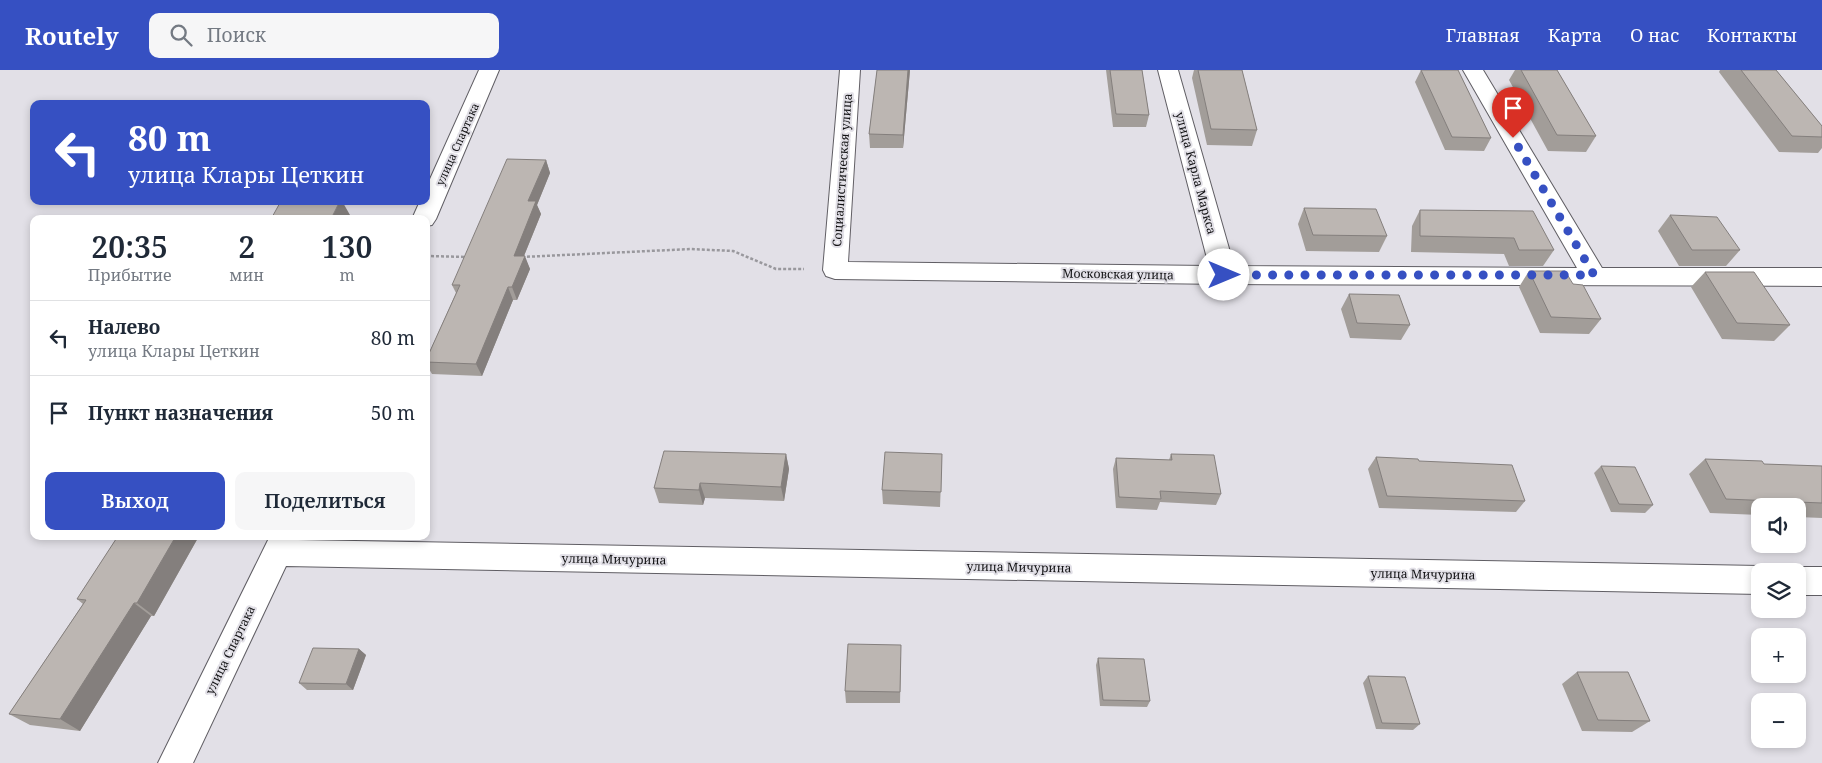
<!DOCTYPE html>
<html lang="ru">
<meta charset="utf-8">
<style>
:root{--surface:#fff;--page:#f6f6f7;--text:#1f2937;--muted:#747a83;--line:#e0e1e3;--accent:#3650c2}
body{margin:0;font-family:"Noto Serif",serif;background:var(--page);color:var(--text);height:100vh;display:flex;flex-direction:column;font-size:19px;white-space:nowrap}
*{box-sizing:border-box;margin:0}
p{font-size:16px;color:var(--muted)}
.icon{flex:none;width:28px;height:28px;fill:none;stroke:currentColor;stroke-width:2;stroke-linecap:round;stroke-linejoin:round}
.map{position:relative;flex:1;overflow:hidden}
.side{position:absolute;left:30px;top:145px;width:400px;height:325px;display:flex;flex-direction:column;background:var(--surface);border-radius:10px;box-shadow:0 2px 8px #0003}
.side>*{flex:none}
.top-card{position:absolute;left:30px;top:30px;width:400px;height:105px;border-radius:10px;box-shadow:0 2px 8px #0003;background:#3650c2;color:#fff;overflow:hidden}
.fabs{position:absolute;left:1751px;top:428px;display:grid;gap:10px}
.fabs a{display:grid;place-items:center;width:55px;height:55px;border-radius:10px;background:var(--surface);box-shadow:0 2px 8px #0003;font-size:25px}
.pin{position:absolute;display:grid;place-items:center;width:42px;height:42px;color:#fff;margin:-51px -21px;border-radius:50% 50% 50% 0;rotate:-45deg;box-shadow:0 0 5px #0007}
.pin .icon{rotate:45deg}
.me{position:absolute;width:55px;margin:-28px;rotate:90deg;stroke-linejoin:round;filter:drop-shadow(0 0 4px #0008)}
.turn{display:flex;align-items:center;gap:18px;height:105px;padding:0 15px;font-size:22px}
.turn .icon{width:65px;height:65px;stroke-width:2.5}
.turn b{display:block;font-size:35px;line-height:42px}
.eta{display:flex;justify-content:space-evenly;align-items:center;height:85px;text-align:center}
.eta b{font-size:30px;font-weight:600;line-height:35px}
.cta{display:flex;gap:10px;margin-top:auto;padding:10px 15px}
.cta a{flex:1;height:58px;border-radius:10px;background:var(--accent);color:#fff;font-size:20px;font-weight:600;line-height:58px;text-align:center}
.cta a+a{background:var(--page);color:var(--text)}
ul{padding:0;list-style:none}
li{display:flex;align-items:center;gap:15px;height:75px;padding:0 15px;border-top:1px solid var(--line)}
li div{flex:1}
li b{display:block;font-size:19px}
li em{font-style:normal}
header{display:flex;align-items:center;gap:30px;box-sizing:border-box;height:70px;padding:0 25px;background:var(--accent);color:#fff}
header strong{font-size:24px}
nav{display:flex;gap:28px;margin-inline-start:auto;font-size:18px}
.search{width:350px;height:45px;background:var(--page);display:flex;align-items:center;gap:12px;box-sizing:border-box;padding:0 18px;border-radius:10px;color:var(--muted);font-size:19px}
.map>svg:first-child{display:block}
</style>
<header>
<strong>Routely</strong>
<div class="search"><svg class="icon" aria-label="search" viewBox="0 0 24 24"><circle cx="10" cy="10" r="6"/><path d="M15 15l6 6"/></svg>Поиск</div>
<nav><a>Главная</a><a>Карта</a><a>О нас</a><a>Контакты</a></nav>
</header>
<div class="map">
<svg width="1822" height="693" viewBox="0 0 1822 693">
<rect width="100%" height="100%" fill="#e2e0e7"/>
<g fill="none" stroke-linecap="round" stroke-linejoin="round">
<g stroke="#605e64" stroke-width="2">
<path id="minor" d="M 479,0 L 499,0 L 436,149 L 432,155 L 426,156 L 426,149 L 412,149 L 420,131 L 426,131 L 426,118 Z
M 840,0 L 860,0 L 848,192 L 1209,196 L 1158,0 L 1178,0 L 1234,196 L 1577,198 L 1463,0 L 1483,0 L 1602,198 L 1822,198 L 1822,216 L 1224,214 L 835,209 L 826,206 L 823,200 Z
M 270,466 L 298,466 L 298,470 L 1760,496 L 1771,501 L 1760,501 L 1760,524 L 286,496 L 193,693 L 158,693 Z
M 1798,497 L 1822,497 L 1822,525 L 1798,525 L 1798,501 L 1787,501 Z"/>
</g>
<path stroke="#99989d" stroke-width="2.5" stroke-dasharray="3 2" stroke-linecap="butt" d="M 426,186 L 468,187
M 522,187 L 691,179 L 733,181 L 776,199 L 804,199"/>
<use href="#minor" fill="#fff" fill-rule="evenodd"/>
</g>
<path fill="#a29d99" d="M 877,0 L 910,0 L 903,78 L 870,78 L 869,64 Z
M 1106,0 L 1142,0 L 1149,45 L 1146,57 L 1113,57 Z
M 1194,0 L 1242,0 L 1257,60 L 1252,76 L 1207,75 L 1192,8 Z
M 1421,0 L 1458,0 L 1491,68 L 1484,81 L 1445,80 L 1415,12 Z
M 1515,0 L 1557,0 L 1596,66 L 1586,82 L 1548,81 L 1509,10 Z
M 1720,0 L 1776,0 L 1822,56 L 1822,78 L 1818,83 L 1779,82 L 1719,2 Z
M 546,90 L 550,103 L 537,135 L 541,144 L 524,186 L 530,199 L 517,230 L 513,230 L 482,306 L 432,304 L 426,294 L 426,290 L 456,223 L 452,215 Z
M 1304,138 L 1387,166 L 1379,182 L 1306,181 L 1298,154 Z
M 1420,140 L 1554,180 L 1543,196 L 1509,196 L 1504,184 L 1411,182 L 1412,156 Z
M 1670,145 L 1740,180 L 1726,196 L 1679,196 L 1658,161 Z
M 1529,201 L 1573,214 L 1601,249 L 1589,264 L 1540,263 L 1519,217 Z
M 1705,202 L 1790,255 L 1774,271 L 1722,269 L 1691,217 Z
M 1349,224 L 1410,255 L 1401,270 L 1350,268 L 1341,239 Z
M 786,384 L 789,399 L 784,431 L 705,428 L 703,435 L 659,433 L 654,418 Z
M 942,384 L 940,437 L 883,434 L 882,420 Z
M 1171,384 L 1221,424 L 1216,435 L 1160,432 L 1157,440 L 1116,438 L 1113,399 L 1116,388 L 1169,390 Z
M 1376,387 L 1419,391 L 1525,431 L 1516,442 L 1379,438 L 1368,399 Z
M 1705,389 L 1764,394 L 1822,396 L 1822,448 L 1798,447 L 1798,436 L 1760,436 L 1760,445 L 1710,443 L 1689,404 Z
M 1601,396 L 1653,435 L 1645,443 L 1611,442 L 1594,403 Z
M 118,466 L 199,466 L 154,546 L 151,546 L 80,661 L 30,655 L 9,644 L 83,534 L 77,529 Z
M 359,579 L 366,585 L 353,620 L 307,620 L 299,613 Z
M 901,587 L 900,633 L 846,633 L 845,621 Z
M 1098,588 L 1150,631 L 1147,637 L 1100,636 L 1096,595 Z
M 1577,602 L 1650,651 L 1632,662 L 1582,661 L 1562,614 Z
M 1368,606 L 1420,654 L 1413,660 L 1376,659 L 1363,613 Z"/>
<path fill="#847f7d" d="M 908,0 L 910,0 L 903,78 L 903,65 Z
M 546,90 L 550,103 L 537,135 L 541,144 L 519,198 L 514,186 L 528,131 Z
M 340,131 L 342,131 L 350,145 L 348,149 L 331,149 Z
M 525,186 L 530,199 L 517,230 L 512,217 Z
M 508,217 L 513,230 L 482,306 L 476,294 Z
M 786,384 L 789,399 L 784,431 L 781,417 Z
M 700,413 L 705,428 L 703,435 L 699,420 Z
M 176,466 L 199,466 L 154,546 L 137,533 Z
M 134,533 L 151,546 L 80,661 L 60,649 Z
M 359,579 L 366,585 L 353,620 L 346,614 Z"/>
<path fill="#bcb6b2" stroke="#847f7d" d="M 877,0 L 908,0 L 903,65 L 869,64 Z
M 1110,0 L 1142,0 L 1149,45 L 1116,44 Z
M 1198,0 L 1242,0 L 1257,60 L 1211,59 Z
M 1421,0 L 1458,0 L 1491,68 L 1452,67 Z
M 1521,0 L 1557,0 L 1596,66 L 1557,65 Z
M 1741,0 L 1776,0 L 1822,56 L 1822,67 L 1792,66 Z
M 507,89 L 546,90 L 528,131 L 536,131 L 514,186 L 525,186 L 512,217 L 508,217 L 476,294 L 426,292 L 426,290 L 460,215 L 452,215 Z
M 281,131 L 340,131 L 331,149 L 271,149 Z
M 1304,138 L 1376,139 L 1387,166 L 1313,165 Z
M 1420,140 L 1533,141 L 1554,180 L 1519,180 L 1514,168 L 1420,166 Z
M 1670,145 L 1717,147 L 1740,180 L 1692,180 Z
M 1529,201 L 1565,201 L 1573,214 L 1583,215 L 1601,249 L 1551,247 Z
M 1705,202 L 1754,202 L 1790,255 L 1737,253 Z
M 1349,224 L 1399,225 L 1410,255 L 1357,253 Z
M 664,381 L 786,384 L 781,417 L 700,413 L 699,420 L 654,418 Z
M 885,382 L 942,384 L 941,422 L 882,420 Z
M 1171,384 L 1214,385 L 1221,424 L 1160,421 L 1161,429 L 1119,427 L 1116,388 L 1172,390 Z
M 1376,387 L 1418,389 L 1419,391 L 1512,395 L 1525,431 L 1387,426 Z
M 1705,389 L 1762,391 L 1764,394 L 1822,396 L 1822,433 L 1726,429 Z
M 1601,396 L 1635,397 L 1653,435 L 1619,434 Z
M 118,466 L 176,466 L 137,533 L 134,533 L 60,649 L 9,644 L 86,530 L 77,529 Z
M 848,574 L 901,575 L 900,622 L 845,621 Z
M 313,578 L 359,579 L 346,614 L 299,613 Z
M 1098,588 L 1144,589 L 1150,631 L 1103,630 Z
M 1577,602 L 1628,602 L 1650,651 L 1598,650 Z
M 1368,606 L 1405,607 L 1420,654 L 1382,653 Z"/>
<g fill="none" stroke-linecap="round" stroke-linejoin="round">
<path stroke="#3650c2" stroke-width="9" stroke-dasharray="0 16.2" d="M 1224,205 L 1594,205 L 1513,68"/>
</g>
<g text-anchor="middle" dominant-baseline="central" stroke-width="4" stroke-linejoin="round" paint-order="stroke">
<g font-size="11" fill="#131315" stroke="#e2e0e7">
<text transform="translate(457 74) rotate(-66)">улица Спартака</text>
</g>
<g font-size="12" fill="#131315" stroke="#e2e0e7">
<text transform="translate(842 100) rotate(-86)">Социалистическая улица</text>
<text transform="translate(1196 103) rotate(75)">улица Карла Маркса</text>
<text transform="translate(1118 204) rotate(1)">Московская улица</text>
<text transform="translate(614 489) rotate(1)">улица Мичурина</text>
<text transform="translate(1019 497) rotate(1)">улица Мичурина</text>
<text transform="translate(1423 504) rotate(1)">улица Мичурина</text>
<text transform="translate(230 580) rotate(-64)">улица Спартака</text>
</g>
</g>
</svg>
<div class="fabs">
<a><svg class="icon" aria-label="sound" viewBox="0 0 24 24"><path d="M4 9h4l5-4v14l-5-4H4zM17 9q2 3 0 6"/></svg></a>
<a><svg class="icon" aria-label="layers" viewBox="0 0 24 24"><path d="M12 4l9 5-9 5-9-5zM3 14l9 5 9-5"/></svg></a>
<a>+</a>
<a>−</a>
</div>
<div class="pin" style="left:1513px;top:68px;background:#d93025"><svg class="icon" aria-label="arrive" viewBox="0 0 24 24"><path d="M6 21V4h12l-3 4 3 4H6"/></svg></div>
<svg class="me" style="left:1224px;top:205px" viewBox="-20 -20 40 40"><circle r="19" fill="#fff"/><path d="M0-13L10 11 0 6-10 11z" fill="#3650c2"/></svg>
<div class="top-card">
<div class="turn"><svg class="icon" aria-label="left" viewBox="0 0 24 24"><path d="M17 20v-9H6M10 6l-5 5 5 5"/></svg><div><b>80 m</b>улица Клары Цеткин</div></div>
</div>
<section class="side">
<div class="eta">
<div><b>20:35</b><p>Прибытие</p></div>
<div><b>2</b><p>мин</p></div>
<div><b>130</b><p>m</p></div>
</div>
<ul>
<li><svg class="icon" aria-label="left" viewBox="0 0 24 24"><path d="M17 20v-9H6M10 6l-5 5 5 5"/></svg><div><b>Налево</b><p>улица Клары Цеткин</p></div><em>80 m</em></li>
<li><svg class="icon" aria-label="arrive" viewBox="0 0 24 24"><path d="M6 21V4h12l-3 4 3 4H6"/></svg><div><b>Пункт назначения</b></div><em>50 m</em></li>
</ul>
<div class="cta"><a>Выход</a><a>Поделиться</a></div>
</section>
</div>
